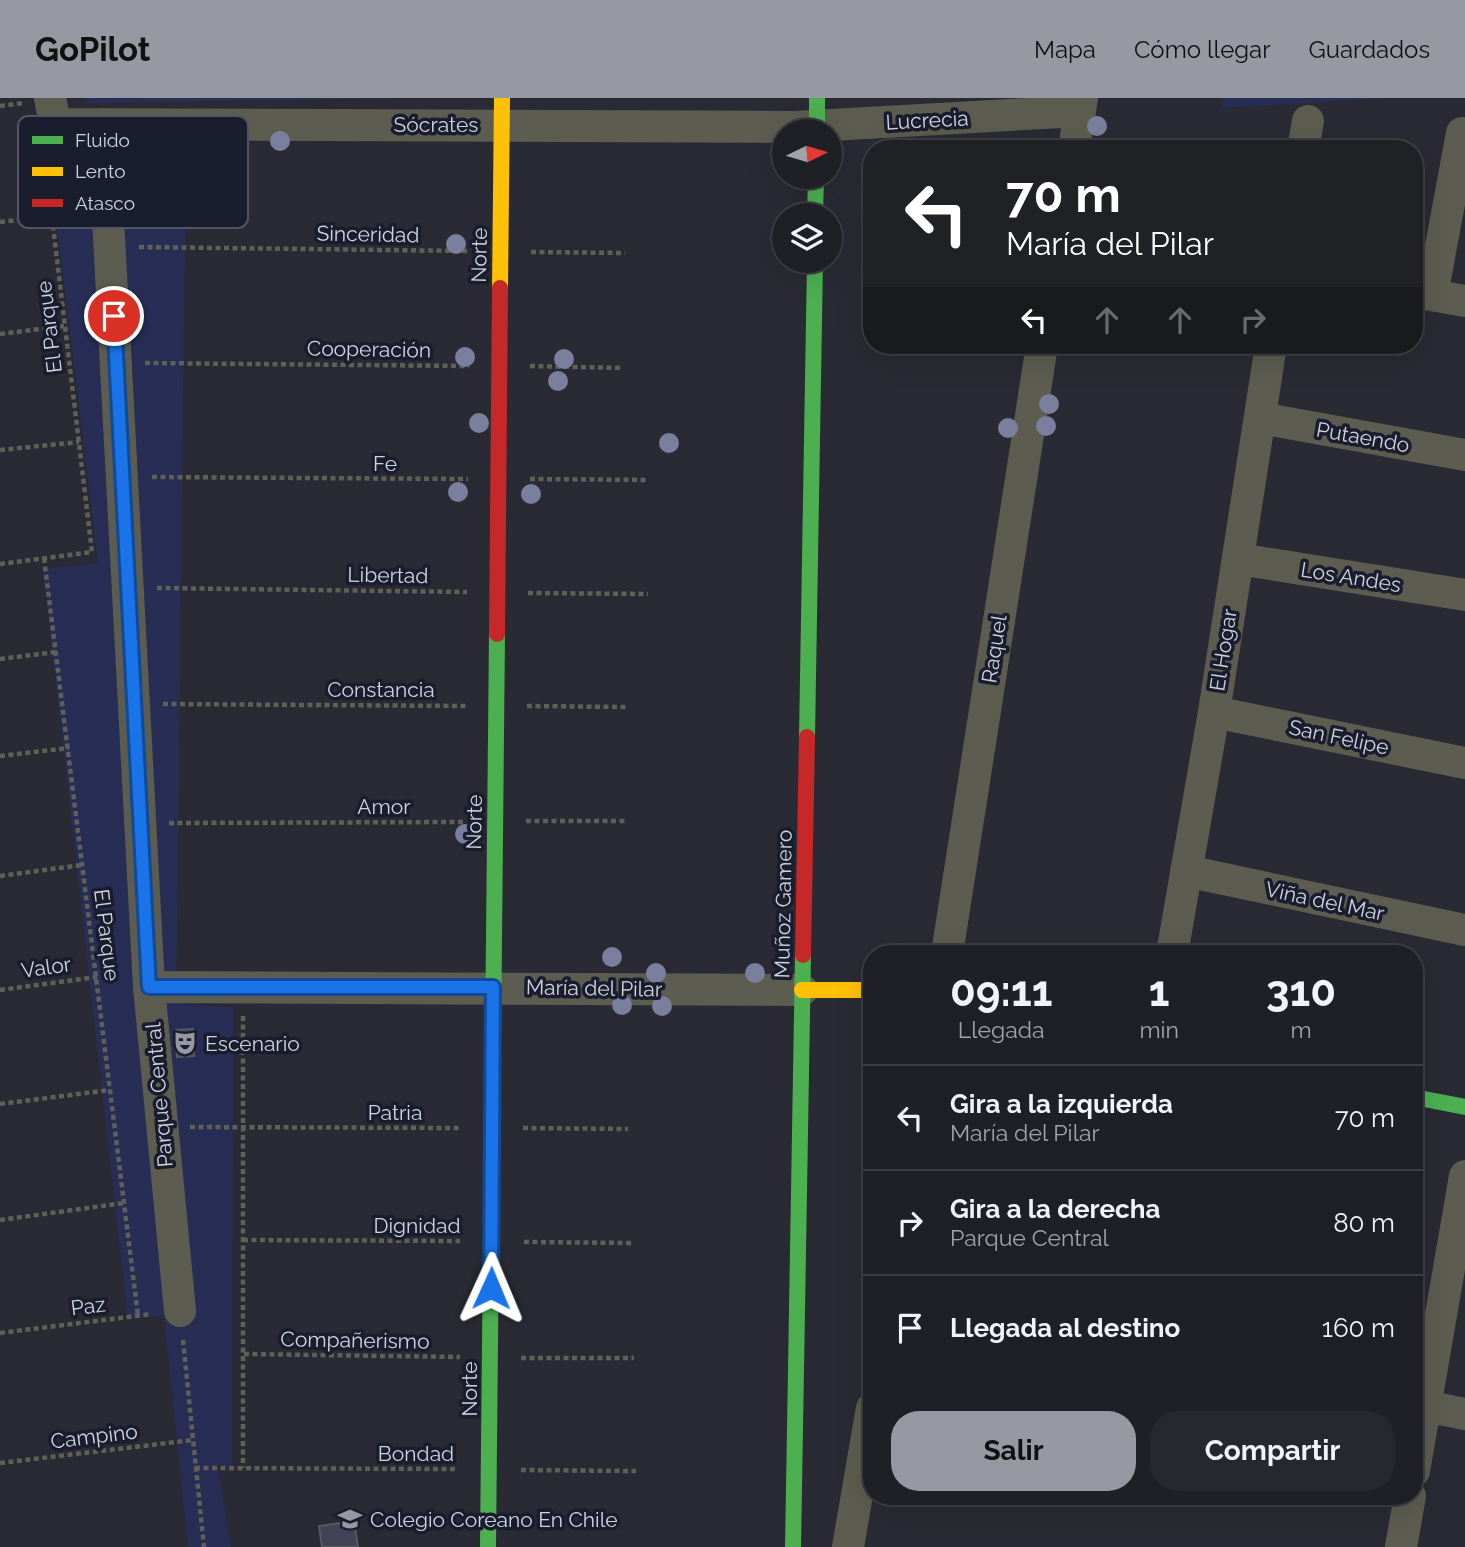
<!DOCTYPE html>
<html lang="es">
<meta charset="utf-8">
<style>
:root{--surface:#1f2026;--page:#27282e;--text:#f1f3f6;--muted:#a1a3a7;--line:#3c3e43;--accent:#9698a2}
body{margin:0;font-family:Raleway,sans-serif;background:var(--page);color:var(--text);height:100vh;display:flex;flex-direction:column;font-size:26px;white-space:nowrap}
*{box-sizing:border-box;margin:0}
p{font-size:23px;color:var(--muted)}
.icon{flex:none;width:38px;height:38px;fill:none;stroke:currentColor;stroke-width:2;stroke-linecap:round;stroke-linejoin:round}
.map{position:relative;flex:1;overflow:hidden}
.side{position:absolute;left:863px;top:847px;width:560px;height:560px;display:flex;flex-direction:column;background:var(--surface);border-radius:28px;box-shadow:0 7px 28px #0002,0 0 0 2px var(--line)}
.side>*{flex:none}
.hud{position:absolute;left:863px;top:42px;width:560px;height:214px;border-radius:28px;box-shadow:0 7px 28px #0002,0 0 0 2px var(--line);background:#202124;color:#fff;overflow:hidden}
.needle{width:46px;rotate:85deg}
.tools{position:absolute;left:772px;top:21px;display:grid;gap:14px}
.tools a{display:grid;place-items:center;width:70px;height:70px;border-radius:50%;background:var(--surface);box-shadow:0 7px 28px #0002,0 0 0 2px var(--line);font-size:35px}
.pin{position:absolute;display:grid;place-items:center;width:60px;height:60px;color:#fff;margin:-30px;border:4px solid #fff;border-radius:50%;box-shadow:0 2px 7px #0007}
.me{position:absolute;width:77px;margin:-38px;rotate:1deg;stroke-linejoin:round;filter:drop-shadow(0 0 5px #0008)}
.turn{display:flex;align-items:center;gap:24px;height:147px;padding:0 28px;font-size:32px}
.turn .icon{width:91px;height:91px;stroke-width:2.5}
.turn b{display:block;font-size:49px;line-height:60px}
.lanes{display:flex;align-items:center;height:66px;padding:0 28px;background:#0003;justify-content:center;gap:35px;direction:ltr}
.lanes .off{opacity:.35}
.eta{display:flex;justify-content:space-evenly;align-items:center;height:119px;text-align:center}
.eta b{font-size:42px;font-weight:700;line-height:49px}
.cta{display:flex;gap:14px;margin-top:auto;padding:14px 28px}
.cta a{flex:1;height:80px;border-radius:28px;background:var(--accent);color:#111;font-size:28px;font-weight:700;line-height:80px;text-align:center}
.cta a+a{background:var(--page);color:var(--text)}
ul{padding:0;list-style:none}
li{display:flex;align-items:center;gap:21px;height:105px;padding:0 28px;border-top:2px solid var(--line)}
li div{flex:1}
li b{display:block;font-size:26px}
li em{font-style:normal}
header{display:flex;align-items:center;gap:42px;box-sizing:border-box;height:98px;padding:0 35px;background:var(--accent);color:#111}
header strong{font-size:33px}
nav{display:flex;gap:38px;margin-inline-start:auto;font-size:24px}
.map>svg:first-child{display:block}
</style>
<header>
<strong>GoPilot</strong>
<nav><a>Mapa</a><a>Cómo llegar</a><a>Guardados</a></nav>
</header>
<div class="map">
<svg width="1465" height="1449" viewBox="0 0 1465 1449">
<rect width="100%" height="100%" fill="#292a33"/>
<path fill="#282d56" d="M 87,0 L 410,0 L 87,5 Z
M 1224,0 L 1385,0 L 1222,10 Z
M 186,52 L 176,906 L 233,909 L 232,1369 L 218,1367 L 231,1449 L 188,1449 L 164,1217 L 128,1221 L 43,471 L 98,465 L 49,62 Z"/>
<path fill="#424356" stroke="#575961" stroke-width="2" d="M 193,931 L 194,958 L 177,959 L 176,932 Z
M 354,1423 L 358,1449 L 322,1449 L 319,1428 Z"/>
<g fill="none" stroke-linecap="round" stroke-linejoin="round">
<path stroke="#5f6058" stroke-width="4.5" stroke-dasharray="5 3.5" stroke-linecap="butt" d="M 0,8 L 23,5
M 0,124 L 52,118
M 139,149 L 470,153
M 531,154 L 625,155
M 0,236 L 65,228
M 145,265 L 469,268
M 530,268 L 621,270
M 0,352 L 79,344
M 152,379 L 468,381
M 530,381 L 647,382
M 44,460 L 138,1218
M 0,466 L 92,454 L 44,53
M 157,490 L 467,494
M 528,495 L 648,496
M 0,561 L 56,554
M 163,606 L 466,608
M 527,608 L 627,609
M 0,658 L 69,650
M 526,723 L 628,723
M 169,725 L 465,724
M 0,778 L 82,767
M 0,892 L 97,879
M 243,918 L 243,1370
M 0,1006 L 110,992
M 190,1029 L 461,1030
M 523,1030 L 628,1031
M 0,1122 L 124,1105
M 243,1142 L 460,1143
M 524,1144 L 633,1145
M 0,1235 L 152,1216
M 183,1242 L 204,1449
M 244,1256 L 460,1259
M 521,1260 L 634,1260
M 0,1365 L 193,1342
M 195,1370 L 456,1371
M 521,1372 L 636,1373"/>
<path stroke="#5c5d50" stroke-width="32" d="M 50,0 L 55,26 L 795,29 L 1080,13
M 103,26 L 149,889 L 180,1213
M 1074,51 L 1082,0
M 1303,51 L 1308,23
M 1414,194 L 1465,203
M 1432,197 L 1462,35
M 1260,320 L 1465,357
M 1238,461 L 1465,497
M 1214,614 L 1465,665
M 1186,773 L 1465,832
M 947,856 L 1042,247
M 1172,856 L 1214,614 L 1271,247
M 149,889 L 802,892
M 1425,1308 L 1465,1316
M 1414,1373 L 1465,1078
M 848,1449 L 872,1310
M 1401,1449 L 1410,1398"/>
<path stroke="#4caf50" stroke-width="16" d="M 817,0 L 817,33
M 815,117 L 816,79
M 807,639 L 815,163
M 1414,999 L 1465,1009
M 488,1449 L 497,536
M 793,1449 L 803,857"/>
<path stroke="#ffc107" stroke-width="16" d="M 500,190 L 502,0
M 802,892 L 872,892"/>
<path stroke="#c62828" stroke-width="16" d="M 497,536 L 500,190
M 803,857 L 807,639"/>
</g>
<g fill="#797f9c">
<circle cx="1097" cy="28" r="10"/>
<circle cx="280" cy="43" r="10"/>
<circle cx="456" cy="146" r="10"/>
<circle cx="465" cy="259" r="10"/>
<circle cx="564" cy="261" r="10"/>
<circle cx="558" cy="283" r="10"/>
<circle cx="1049" cy="306" r="10"/>
<circle cx="479" cy="325" r="10"/>
<circle cx="1046" cy="328" r="10"/>
<circle cx="1008" cy="330" r="10"/>
<circle cx="669" cy="345" r="10"/>
<circle cx="458" cy="394" r="10"/>
<circle cx="531" cy="396" r="10"/>
<circle cx="465" cy="736" r="10"/>
<circle cx="612" cy="859" r="10"/>
<circle cx="656" cy="875" r="10"/>
<circle cx="755" cy="875" r="10"/>
<circle cx="622" cy="907" r="10"/>
<circle cx="662" cy="908" r="10"/>
</g>
<g fill="none" stroke-linecap="round" stroke-linejoin="round">
<g stroke="#114b97" stroke-width="18">
<path id="route" d="M 114,218 L 149,889 L 493,889 L 491,1190"/>
</g>
<use href="#route" stroke="#1a73e8" stroke-width="12"/>
</g>
<defs>
<g id="theatre-bare" transform="scale(1.89)"><path d="M-5-5.5Q0-4 5-5.5V0Q5 5 0 6Q-5 5-5 0ZM-3.3-2.5H-1v1.5H-3.3ZM1-2.5H3.3v1.5H1ZM-2.8 1Q0 5.5 2.8 1Z" fill="#9698a2" stroke="#1a1d2d" stroke-width="2.5" paint-order="stroke"/></g>
<g id="school-bare" transform="scale(1.89)"><path d="M0-5L7-2L0 1L-7-2ZM-4 1L0 2.5L4 1V4Q0 6-4 4Z" fill="#9698a2" stroke="#1a1d2d" stroke-width="2.5" paint-order="stroke"/></g>
</defs>
<g fill-rule="evenodd">
<use href="#theatre-bare" x="185" y="945"/>
<use href="#school-bare" x="350" y="1421"/>
</g>
<g text-anchor="middle" dominant-baseline="central" stroke-width="7" stroke-linejoin="round" paint-order="stroke">
<g font-size="21" fill="#d0d3de" stroke="#1a1d2d">
<text transform="translate(927 22) rotate(-3)">Lucrecia</text>
<text x="436" y="26">Sócrates</text>
<text transform="translate(368 136) rotate(1)">Sinceridad</text>
<text transform="translate(479 157) rotate(-89)">Norte</text>
<text transform="translate(49 229) rotate(-97)">El Parque</text>
<text transform="translate(369 251) rotate(1)">Cooperación</text>
<text transform="translate(1363 339) rotate(10)">Putaendo</text>
<text x="385" y="365">Fe</text>
<text transform="translate(388 477) rotate(1)">Libertad</text>
<text transform="translate(1351 479) rotate(9)">Los Andes</text>
<text transform="translate(994 551) rotate(-81)">Raquel</text>
<text transform="translate(1223 552) rotate(-81)">El Hogar</text>
<text x="381" y="591">Constancia</text>
<text transform="translate(1339 639) rotate(12)">San Felipe</text>
<text x="384" y="708">Amor</text>
<text transform="translate(474 724) rotate(-89)">Norte</text>
<text transform="translate(1325 803) rotate(12)">Viña del Mar</text>
<text transform="translate(783 806) rotate(-89)">Muñoz Gamero</text>
<text transform="translate(107 837) rotate(83)">El Parque</text>
<text transform="translate(46 869) rotate(-8)">Valor</text>
<text transform="translate(594 890) rotate(1)">María del Pilar</text>
<text transform="translate(159 997) rotate(-95)">Parque Central</text>
<text x="395" y="1014">Patria</text>
<text x="417" y="1127">Dignidad</text>
<text transform="translate(88 1208) rotate(-7)">Paz</text>
<text transform="translate(355 1242) rotate(1)">Compañerismo</text>
<text transform="translate(469 1291) rotate(-90)">Norte</text>
<text transform="translate(94 1338) rotate(-7)">Campino</text>
<text x="416" y="1355">Bondad</text>
</g>
<g font-size="21" fill="#d0d3de" stroke="#1a1d2d" text-anchor="start">
<text x="205" y="945">Escenario</text>
<text x="370" y="1421">Colegio Coreano En Chile</text>
</g>
</g>
<rect x="18" y="18" width="230" height="112" rx="10" fill="#1a1d2d" stroke="#515462" stroke-width="2"/>
<rect x="32" y="38" width="31" height="8" fill="#4caf50"/>
<rect x="32" y="69" width="31" height="9" fill="#ffc107"/>
<rect x="32" y="101" width="31" height="8" fill="#c62828"/>
<g font-size="19" fill="#d0d3de">
<text x="75" y="49">Fluido</text>
<text x="75" y="80">Lento</text>
<text x="75" y="112">Atasco</text>
</g>
</svg>
<div class="tools">
<a><svg class="needle" viewBox="-14 -14 28 28"><path d="M0-13l5 13h-10z" fill="#e53935"/><path d="M0 13l5-13h-10z" fill="#a1a3a7"/></svg></a>
<a><svg class="icon" aria-label="layers" viewBox="0 0 24 24"><path d="M12 4l9 5-9 5-9-5zM3 14l9 5 9-5"/></svg></a>
</div>
<div class="pin" style="left:114px;top:218px;background:#d93025"><svg class="icon" aria-label="arrive" viewBox="0 0 24 24"><path d="M6 21V4h12l-3 4 3 4H6"/></svg></div>
<svg class="me" style="left:491px;top:1190px" viewBox="-20 -20 40 40"><path d="M0-17L14 15 0 8-14 15z" fill="#1a73e8" stroke="#fff" stroke-width="4"/></svg>
<div class="hud">
<div class="turn"><svg class="icon" aria-label="left" viewBox="0 0 24 24"><path d="M17 20v-9H6M10 6l-5 5 5 5"/></svg><div><b>70 m</b>María del Pilar</div></div>
<div class="lanes"><svg class="icon" aria-label="left" viewBox="0 0 24 24"><path d="M17 20v-9H6M10 6l-5 5 5 5"/></svg><svg class="icon off" aria-label="ahead" viewBox="0 0 24 24"><path d="M12 20V5M6 11l6-6 6 6"/></svg><svg class="icon off" aria-label="ahead" viewBox="0 0 24 24"><path d="M12 20V5M6 11l6-6 6 6"/></svg><svg class="icon off" aria-label="right" viewBox="0 0 24 24"><path d="M7 20v-9h11M14 6l5 5-5 5"/></svg></div>
</div>
<section class="side">
<div class="eta">
<div><b>09:11</b><p>Llegada</p></div>
<div><b>1</b><p>min</p></div>
<div><b>310</b><p>m</p></div>
</div>
<ul>
<li><svg class="icon" aria-label="left" viewBox="0 0 24 24"><path d="M17 20v-9H6M10 6l-5 5 5 5"/></svg><div><b>Gira a la izquierda</b><p>María del Pilar</p></div><em>70 m</em></li>
<li><svg class="icon" aria-label="right" viewBox="0 0 24 24"><path d="M7 20v-9h11M14 6l5 5-5 5"/></svg><div><b>Gira a la derecha</b><p>Parque Central</p></div><em>80 m</em></li>
<li><svg class="icon" aria-label="arrive" viewBox="0 0 24 24"><path d="M6 21V4h12l-3 4 3 4H6"/></svg><div><b>Llegada al destino</b></div><em>160 m</em></li>
</ul>
<div class="cta"><a>Salir</a><a>Compartir</a></div>
</section>
</div>
